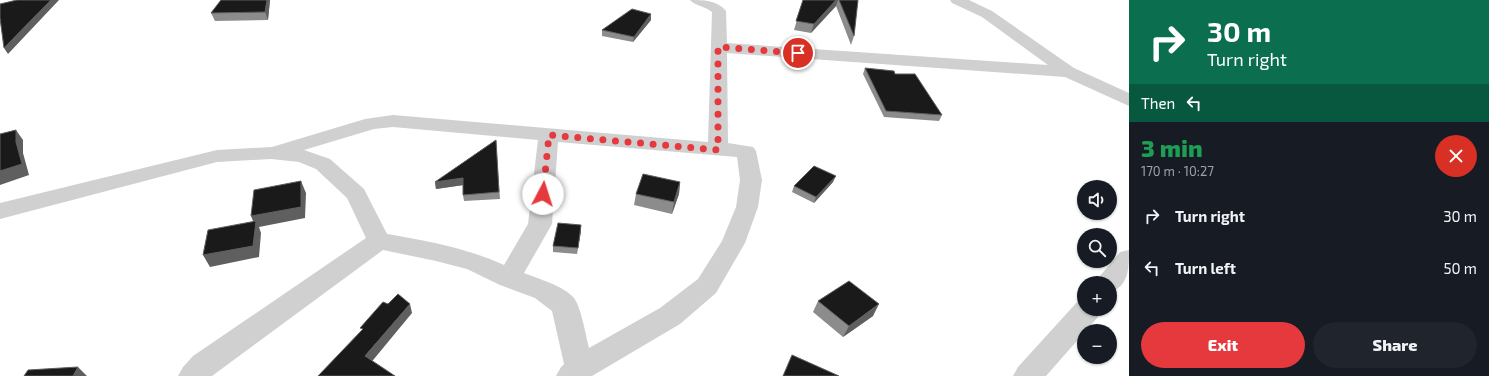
<!DOCTYPE html>
<meta charset="utf-8">
<style>
:root{--surface:#171b24;--page:#20242c;--text:#f1f3f6;--muted:#9ea1a6;--accent:#e5393d}
body{margin:0;font-family:"Exo 2",sans-serif;background:var(--page);color:var(--text);height:100vh;display:flex;flex-direction:column;font-size:15px;white-space:nowrap}
*{box-sizing:border-box;margin:0}
p{font-size:13px;color:var(--muted)}
.icon{flex:none;width:22px;height:22px;fill:none;stroke:currentColor;stroke-width:2;stroke-linecap:round;stroke-linejoin:round}
.map{position:relative;flex:1;overflow:hidden}
.panel{display:flex;flex-direction:column;background:var(--surface);width:360px}
.panel>*{flex:none}
.banner{background:#0b6e4f;color:#fff;overflow:hidden}
.fabs{position:absolute;left:1077px;top:180px;display:grid;gap:8px}
.fabs a{display:grid;place-items:center;width:40px;height:40px;border-radius:50%;background:var(--surface);box-shadow:0 1px 3px #0004;font-size:20px}
.pin{position:absolute;display:grid;place-items:center;width:34px;height:34px;color:#fff;margin:-17px;border:2px solid #fff;border-radius:50%;box-shadow:0 1px 4px #0007}
.me{position:absolute;width:44px;margin:-22px;rotate:5deg;stroke-linejoin:round;filter:drop-shadow(0 0 3px #0008)}
.turn{display:flex;align-items:center;gap:14px;height:84px;padding:0 12px;font-size:18px}
.turn .icon{width:52px;height:52px;stroke-width:2.5}
.turn b{display:block;font-size:28px;line-height:34px}
.then{display:flex;align-items:center;height:38px;padding:0 12px;background:#0003;gap:8px;font-size:15px}
.round{display:grid;place-items:center;flex:none;width:42px;height:42px;border-radius:21px;background:var(--page)}
.head{display:flex;align-items:center;justify-content:space-between;height:68px;padding:0 12px}
h1{font-size:24px;font-weight:800;line-height:30px;color:#1e9e55}
.primary-button{display:flex;gap:8px;margin-top:auto;padding:8px 12px}
.primary-button a{flex:1;height:46px;border-radius:24px;background:var(--accent);color:#fff;font-size:16px;font-weight:800;line-height:46px;text-align:center}
.primary-button a+a{background:var(--page);color:var(--text)}
ul{padding:0;list-style:none}
li{display:flex;align-items:center;gap:12px;height:52px;padding:0 12px}
li div{flex:1}
li b{display:block;font-size:15px}
li em{font-style:normal}
main{display:flex;flex:1;min-height:0}
.map>svg:first-child{display:block}
</style>
<main>
<div class="map">
<svg width="1129" height="376" viewBox="0 0 1129 376">
<rect width="100%" height="100%" fill="#fff"/>
<g fill="none" stroke-linecap="round" stroke-linejoin="round">
<path fill="#d0d0d0" fill-rule="evenodd" d="M 690,0 C 704,0 717,0 726,11 L 727,43 L 1048,65 L 982,17 L 952,3 L 950,0 L 969,0 L 992,11 L 1074,68 L 1129,93 L 1129,106 L 1065,77 L 727,53 L 728,143 L 753,147 L 756,151 L 762,180 L 758,207 L 745,243 L 716,293 L 680,324 L 592,376 L 556,376 L 561,367 L 564,364 L 552,311 L 535,298 L 500,285 L 467,269 L 436,261 L 383,250 L 212,376 L 178,376 L 183,367 L 193,356 L 366,238 L 347,198 L 316,169 L 299,162 L 271,159 L 217,162 L 0,219 L 0,203 L 217,150 L 272,147 L 365,119 L 393,115 L 708,142 L 712,12 C 704,6 694,5 690,0 ZM 393,127 L 538,140 L 528,224 L 504,265 C 467,248 427,241 387,234 L 364,189 L 330,159 L 304,150 L 374,129 ZM 558,142 L 737,157 L 740,180 L 736,207 L 722,241 L 698,279 L 660,308 L 589,348 C 586,336 581,307 574,298 C 564,286 539,279 524,273 L 552,224 Z"/>
<path fill="#d0d0d0" fill-rule="evenodd" d="M 1129,250 C 1129,269 1129,285 1110,293 L 1110,283 L 1096,283 L 1100,276 L 1120,252 Z
M 1084,300 L 1084,309 L 1101,309 L 1098,317 L 1046,376 L 1013,376 L 1018,367 L 1078,301 Z"/>
</g>
<path fill="#8c8c8c" d="M 221,0 L 270,0 L 268,20 L 215,21 L 211,13 Z
M 803,0 L 858,0 L 854,36 L 851,45 L 836,6 L 811,33 L 794,30 Z
M 651,20 L 633,42 L 602,36 L 602,30 Z
M 865,68 L 895,74 L 942,115 L 939,121 L 884,117 L 863,74 Z
M 496,140 L 500,199 L 464,201 L 463,195 L 463,185 L 436,189 L 435,182 Z
M 680,182 L 679,194 L 672,214 L 634,205 L 636,194 Z
M 833,182 L 814,203 L 792,192 L 794,186 Z
M 581,225 L 581,231 L 577,254 L 553,252 L 553,246 Z
M 818,301 L 873,316 L 843,337 L 813,312 Z"/>
<path fill="#5f5f5f" d="M 51,0 L 59,0 L 8,54 L 4,48 Z
M 267,0 L 270,0 L 268,20 L 265,12 Z
M 836,0 L 838,0 L 836,6 L 811,33 L 814,24 Z
M 651,14 L 651,20 L 633,42 L 634,37 Z
M 16,130 L 23,140 L 23,153 L 29,175 L 0,185 L 0,171 L 16,142 Z
M 836,176 L 833,182 L 814,203 L 816,197 Z
M 463,178 L 464,185 L 436,189 L 435,182 Z
M 301,181 L 306,193 L 305,218 L 259,227 L 261,233 L 259,257 L 210,267 L 203,255 L 255,226 L 251,216 Z
M 680,182 L 679,194 L 672,214 L 674,202 Z
M 581,225 L 581,231 L 577,254 L 578,248 Z
M 410,304 L 412,313 L 369,365 L 365,356 Z
M 879,304 L 873,316 L 843,337 L 849,326 Z
M 78,367 L 87,376 L 73,376 Z"/>
<path fill="#1a1a1a" stroke="#5f5f5f" d="M 17,0 L 51,0 L 4,48 L 0,18 L 0,4 Z
M 221,0 L 267,0 L 265,12 L 211,13 Z
M 803,0 L 836,0 L 814,24 L 796,21 Z
M 839,0 L 858,0 L 854,36 Z
M 632,9 L 651,14 L 634,37 L 602,30 Z
M 865,68 L 894,71 L 895,74 L 915,74 L 942,115 L 886,111 Z
M 16,130 L 16,142 L 22,164 L 0,171 L 0,134 Z
M 496,140 L 499,192 L 463,195 L 463,178 L 435,182 Z
M 814,166 L 836,176 L 816,197 L 794,186 Z
M 643,174 L 680,182 L 674,202 L 636,194 Z
M 301,181 L 301,207 L 251,216 L 254,190 Z
M 256,221 L 253,246 L 203,255 L 208,230 Z
M 558,223 L 581,225 L 578,248 L 553,246 Z
M 849,281 L 879,304 L 849,326 L 818,301 Z
M 398,294 L 410,304 L 365,356 L 395,376 L 318,376 L 363,329 L 360,328 L 383,302 L 388,304 Z
M 792,355 L 839,376 L 783,376 Z
M 78,367 L 73,376 L 24,376 L 28,370 Z"/>
<g fill="none" stroke-linecap="round" stroke-linejoin="round">
<path stroke="#e5393d" stroke-width="7" stroke-dasharray="0 12.6" d="M 543,194 L 549,135 L 718,150 L 718,47 L 798,53"/>
</g>
</svg>
<div class="fabs">
<a><svg class="icon" aria-label="sound" viewBox="0 0 24 24"><path d="M4 9h4l5-4v14l-5-4H4zM17 9q2 3 0 6"/></svg></a>
<a><svg class="icon" aria-label="search" viewBox="0 0 24 24"><circle cx="10" cy="10" r="6"/><path d="M15 15l6 6"/></svg></a>
<a>+</a>
<a>−</a>
</div>
<div class="pin" style="left:798px;top:53px;background:#d93025"><svg class="icon" aria-label="arrive" viewBox="0 0 24 24"><path d="M6 21V4h12l-3 4 3 4H6"/></svg></div>
<svg class="me" style="left:543px;top:194px" viewBox="-20 -20 40 40"><circle r="19" fill="#fff"/><path d="M0-13L10 11 0 6-10 11z" fill="#e5393d"/></svg>
</div>
<section class="panel">
<div class="banner">
<div class="turn"><svg class="icon" aria-label="right" viewBox="0 0 24 24"><path d="M7 20v-9h11M14 6l5 5-5 5"/></svg><div><b>30 m</b>Turn right</div></div>
<div class="then">Then<svg class="icon" aria-label="left" viewBox="0 0 24 24"><path d="M17 20v-9H6M10 6l-5 5 5 5"/></svg></div>
</div>
<div class="head"><div><h1>3 min</h1><p>170 m · 10:27</p></div><a class="round" style="background:#d93025;color:#fff"><svg class="icon" aria-label="close" viewBox="0 0 24 24"><path d="M6 6l12 12M18 6L6 18"/></svg></a></div>
<ul>
<li><svg class="icon" aria-label="right" viewBox="0 0 24 24"><path d="M7 20v-9h11M14 6l5 5-5 5"/></svg><div><b>Turn right</b></div><em>30 m</em></li>
<li><svg class="icon" aria-label="left" viewBox="0 0 24 24"><path d="M17 20v-9H6M10 6l-5 5 5 5"/></svg><div><b>Turn left</b></div><em>50 m</em></li>
</ul>
<div class="primary-button"><a>Exit</a><a>Share</a></div>
</section>
</main>
